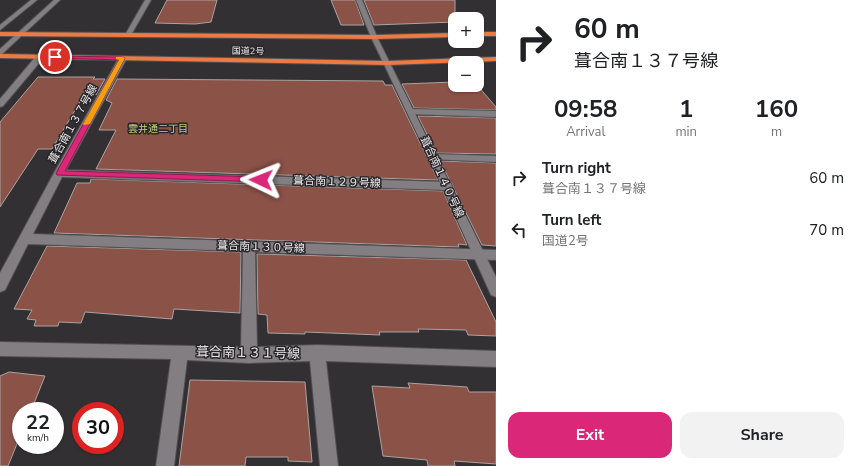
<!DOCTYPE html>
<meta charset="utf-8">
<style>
:root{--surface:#fff;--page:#f2f2f2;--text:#202124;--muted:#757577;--accent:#db2777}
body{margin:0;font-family:"Nunito Sans","Noto Sans JP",sans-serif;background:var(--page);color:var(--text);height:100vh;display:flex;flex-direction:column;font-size:15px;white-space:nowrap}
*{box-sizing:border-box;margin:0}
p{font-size:13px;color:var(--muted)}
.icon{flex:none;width:22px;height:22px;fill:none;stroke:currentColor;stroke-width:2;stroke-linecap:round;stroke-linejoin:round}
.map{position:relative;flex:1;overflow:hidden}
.drawer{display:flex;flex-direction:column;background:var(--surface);width:360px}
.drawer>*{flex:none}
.hud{background:#fff;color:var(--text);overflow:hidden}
.tools{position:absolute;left:448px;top:12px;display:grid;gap:8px}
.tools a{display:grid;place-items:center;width:36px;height:36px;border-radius:8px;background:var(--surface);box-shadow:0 1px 3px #0004;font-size:20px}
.speed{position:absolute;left:12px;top:402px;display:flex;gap:8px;font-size:20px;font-weight:700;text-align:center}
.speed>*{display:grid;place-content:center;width:52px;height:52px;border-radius:50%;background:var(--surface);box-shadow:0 1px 3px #0004;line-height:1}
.speed small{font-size:10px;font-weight:400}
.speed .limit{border:6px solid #d22;background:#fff;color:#111}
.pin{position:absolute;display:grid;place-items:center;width:34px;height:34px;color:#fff;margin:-17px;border:2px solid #fff;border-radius:50%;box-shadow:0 1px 4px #0007}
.me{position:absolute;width:44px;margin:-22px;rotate:272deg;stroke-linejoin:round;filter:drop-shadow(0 0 3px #0008)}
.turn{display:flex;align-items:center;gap:14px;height:84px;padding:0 12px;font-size:18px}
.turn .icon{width:52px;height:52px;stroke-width:2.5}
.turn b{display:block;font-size:28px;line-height:34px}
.eta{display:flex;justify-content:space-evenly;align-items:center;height:68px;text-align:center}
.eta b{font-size:24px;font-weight:700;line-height:28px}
.button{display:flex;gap:8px;margin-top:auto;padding:8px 12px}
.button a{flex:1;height:46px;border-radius:12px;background:var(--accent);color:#fff;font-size:16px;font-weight:700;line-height:46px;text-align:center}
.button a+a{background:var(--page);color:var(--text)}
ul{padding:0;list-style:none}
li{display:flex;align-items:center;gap:12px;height:52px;padding:0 12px}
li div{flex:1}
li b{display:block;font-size:15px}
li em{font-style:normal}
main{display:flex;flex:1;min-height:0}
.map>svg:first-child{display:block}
</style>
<main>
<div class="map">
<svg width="496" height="466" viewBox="0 0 496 466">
<rect width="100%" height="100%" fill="#333034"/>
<path fill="#8b5248" stroke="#aaa3a2" d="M 167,0 L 217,0 L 211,22 L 195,24 L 155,23 Z
M 331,0 L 355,0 L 364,25 L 341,25 Z
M 364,0 L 455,0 L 455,22 L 374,25 Z
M 38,77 L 95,77 L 93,79 L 105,79 L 96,95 L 87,90 L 52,149 L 38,149 L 0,207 L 0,122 Z
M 117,79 L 383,81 L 385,85 L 392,85 L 438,180 L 96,169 L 116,130 L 99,130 L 112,103 L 106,100 Z
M 455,82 L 455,85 L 477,85 L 496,107 L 496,110 L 414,108 L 402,84 Z
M 418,116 L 496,118 L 496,154 L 436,153 Z
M 440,161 L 496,163 L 496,246 L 482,245 L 453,187 L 452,183 L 450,181 Z
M 91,179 L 443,191 L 467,245 L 458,244 L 459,247 L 54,233 L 77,183 L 90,183 Z
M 47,246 L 241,252 L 240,313 L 174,309 L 172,319 L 85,312 L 81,323 L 59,322 L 58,326 L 34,326 L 36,320 L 27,319 L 32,310 L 14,309 Z
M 257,254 L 466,260 L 496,322 L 496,336 L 468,335 L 466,330 L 418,329 L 419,332 L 379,332 L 380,335 L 305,332 L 305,334 L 268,333 L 267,315 L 258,314 Z
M 9,372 L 45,376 L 31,411 L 21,411 L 21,434 L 8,466 L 0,466 L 0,376 Z
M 190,380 L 305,382 L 312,462 L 288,461 L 288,457 L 246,457 L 245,466 L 179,466 Z
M 408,383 L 467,387 L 469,392 L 496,392 L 496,464 L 454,461 L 455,466 L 428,466 L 427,460 L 383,456 L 372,386 L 410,388 Z"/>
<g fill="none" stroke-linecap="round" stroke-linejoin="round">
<g stroke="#524f52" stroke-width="2">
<path id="street" d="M 38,54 L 44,54 L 45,56 L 3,106 L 0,107 L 0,99 Z
M 120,56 L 123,56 L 127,58 L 66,170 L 447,182 L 451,183 L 452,186 L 451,189 L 447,190 L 62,177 L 33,234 L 496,250 L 496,260 L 255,252 L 257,347 L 317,345 L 496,351 L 496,367 L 326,361 L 338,466 L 320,466 L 310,361 L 249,363 L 187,360 L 174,466 L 156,466 L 171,359 L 0,356 L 0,342 L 241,347 L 243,251 L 28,244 L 5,290 L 0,292 L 0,273 L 54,173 Z
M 412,109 L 496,111 L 496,117 L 409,114 L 408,112 Z
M 433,154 L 496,156 L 496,162 L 429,159 L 428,157 L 429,155 Z"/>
</g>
<g stroke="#524f52" stroke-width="2">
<path id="secondary" d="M 31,0 L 37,0 L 0,30 L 0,25 Z
M 54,0 L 60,0 L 2,54 L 0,55 L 0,49 Z
M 145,0 L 151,0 L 131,35 L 126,36 L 125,35 Z
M 356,0 L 362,0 L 377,37 L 496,277 L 496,297 L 491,295 L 442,186 L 371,37 Z"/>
</g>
<g stroke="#524f52" stroke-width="2">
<path id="highway" d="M 0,32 L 374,35 L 455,33 L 455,37 L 374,39 L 0,36 Z
M 477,32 L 496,32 L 496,36 L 477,36 Z
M 0,54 L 388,61 L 496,57 L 496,61 L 388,65 L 0,58 Z"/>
</g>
<use href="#street" fill="#827e82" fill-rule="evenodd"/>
<use href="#secondary" fill="#827e82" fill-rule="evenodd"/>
<use href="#highway" fill="#eb7b43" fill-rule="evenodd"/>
</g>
<path fill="#db2777" stroke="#8e194d" d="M 53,56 L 123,57 L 125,58 L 65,171 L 261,177 L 265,180 L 261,182 L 57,175 L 56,173 L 119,60 L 55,58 L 53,58 Z"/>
<path fill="#f59e0b" d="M 116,57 L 123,57 L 125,58 L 90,124 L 84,125 L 83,124 L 119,60 L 116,59 Z"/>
<g text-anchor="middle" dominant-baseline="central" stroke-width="3" stroke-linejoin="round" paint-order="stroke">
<g font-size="9" fill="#edeaed" stroke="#29262a">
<text transform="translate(248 51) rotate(1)">国道2号</text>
</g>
<g font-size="10" fill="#c7d082" stroke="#29262a">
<text x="158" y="129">雲井通二丁目</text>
</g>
<g font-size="11" fill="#edeaed" stroke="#29262a">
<text transform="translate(73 124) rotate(-61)">葺合南１３７号線</text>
<text transform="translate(442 177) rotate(65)">葺合南１４０号線</text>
<text transform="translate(337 182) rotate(2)">葺合南１２９号線</text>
<text transform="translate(261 247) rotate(2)">葺合南１３０号線</text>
</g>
<g font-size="13" fill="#edeaed" stroke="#29262a">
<text transform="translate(248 353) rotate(1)">葺合南１３１号線</text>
</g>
</g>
</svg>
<div class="tools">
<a>+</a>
<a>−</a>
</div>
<div class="speed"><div>22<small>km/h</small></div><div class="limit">30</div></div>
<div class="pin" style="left:55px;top:57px;background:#d93025"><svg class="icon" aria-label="arrive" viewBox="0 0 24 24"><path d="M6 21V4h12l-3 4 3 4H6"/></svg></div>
<svg class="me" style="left:261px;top:180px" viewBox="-20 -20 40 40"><path d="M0-17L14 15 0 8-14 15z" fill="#db2777" stroke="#fff" stroke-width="4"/></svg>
</div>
<section class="drawer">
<div class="hud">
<div class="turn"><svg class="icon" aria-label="right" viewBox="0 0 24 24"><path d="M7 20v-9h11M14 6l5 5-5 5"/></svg><div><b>60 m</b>葺合南１３７号線</div></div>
</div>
<div class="eta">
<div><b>09:58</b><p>Arrival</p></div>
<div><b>1</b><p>min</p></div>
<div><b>160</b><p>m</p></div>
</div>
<ul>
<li><svg class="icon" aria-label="right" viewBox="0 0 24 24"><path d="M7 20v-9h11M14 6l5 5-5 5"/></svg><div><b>Turn right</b><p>葺合南１３７号線</p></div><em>60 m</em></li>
<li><svg class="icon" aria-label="left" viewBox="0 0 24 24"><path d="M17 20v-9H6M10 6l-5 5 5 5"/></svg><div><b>Turn left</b><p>国道2号</p></div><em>70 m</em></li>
</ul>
<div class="button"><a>Exit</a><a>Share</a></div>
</section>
</main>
